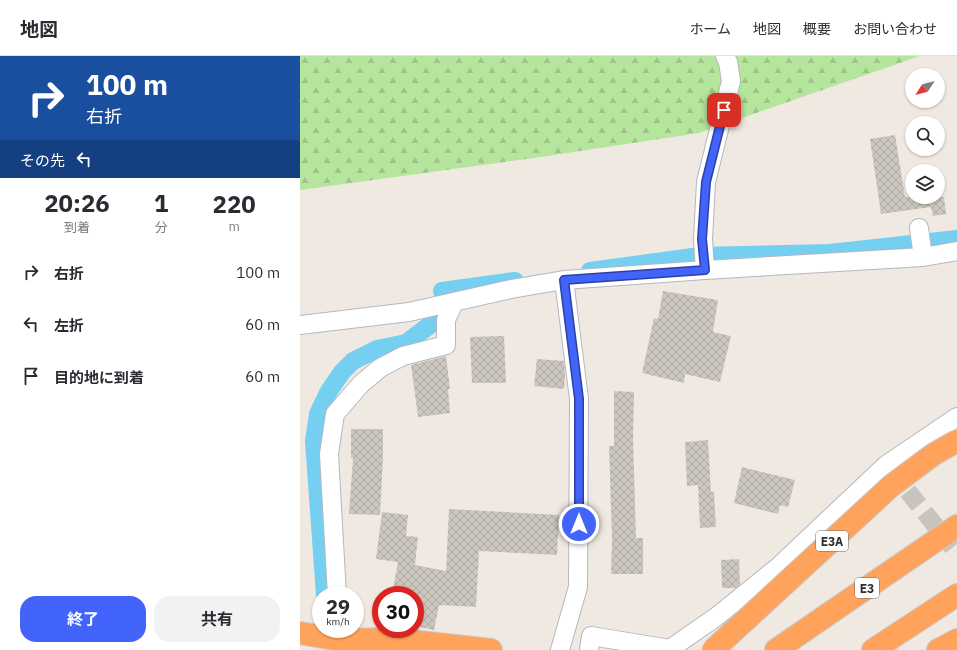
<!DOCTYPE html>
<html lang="ja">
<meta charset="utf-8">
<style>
:root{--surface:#fff;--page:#f2f2f3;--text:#2b2b33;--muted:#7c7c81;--line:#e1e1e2;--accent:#4264fb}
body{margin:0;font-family:"IBM Plex Sans","Noto Sans JP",sans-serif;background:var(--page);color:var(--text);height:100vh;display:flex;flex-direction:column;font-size:15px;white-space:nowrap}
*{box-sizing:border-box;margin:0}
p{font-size:13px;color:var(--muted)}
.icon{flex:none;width:22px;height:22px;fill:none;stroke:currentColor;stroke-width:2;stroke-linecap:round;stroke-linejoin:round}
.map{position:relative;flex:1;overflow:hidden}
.drawer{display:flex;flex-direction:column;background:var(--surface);width:300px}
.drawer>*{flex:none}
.hud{background:#1a4fa0;color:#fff;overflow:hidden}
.needle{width:26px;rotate:234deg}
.buttons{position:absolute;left:605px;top:12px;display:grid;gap:8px}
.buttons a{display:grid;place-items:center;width:40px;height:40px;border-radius:50%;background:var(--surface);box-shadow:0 1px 3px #0004;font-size:20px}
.speed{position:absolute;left:12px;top:530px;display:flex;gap:8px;font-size:20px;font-weight:700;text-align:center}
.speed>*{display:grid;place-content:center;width:52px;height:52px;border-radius:50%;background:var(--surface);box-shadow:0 1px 3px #0004;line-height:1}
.speed small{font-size:10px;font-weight:400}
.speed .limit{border:6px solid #d22;background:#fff;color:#111}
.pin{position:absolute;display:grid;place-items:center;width:34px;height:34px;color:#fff;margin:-17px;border-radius:8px;box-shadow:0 2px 6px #0006}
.me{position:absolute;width:44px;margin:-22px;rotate:0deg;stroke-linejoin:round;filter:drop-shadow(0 0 3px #0008)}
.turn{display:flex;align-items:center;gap:14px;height:84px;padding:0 20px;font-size:18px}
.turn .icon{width:52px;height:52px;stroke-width:2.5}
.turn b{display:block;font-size:28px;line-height:34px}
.then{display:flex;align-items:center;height:38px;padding:0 20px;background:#0003;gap:8px;font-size:15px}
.eta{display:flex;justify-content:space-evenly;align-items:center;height:68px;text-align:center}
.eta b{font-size:24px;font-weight:700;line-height:28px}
.cta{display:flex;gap:8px;margin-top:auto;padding:8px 20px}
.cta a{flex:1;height:46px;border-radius:16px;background:var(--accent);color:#fff;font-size:16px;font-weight:700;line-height:46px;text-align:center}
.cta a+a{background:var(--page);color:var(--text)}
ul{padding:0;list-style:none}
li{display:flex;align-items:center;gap:12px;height:52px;padding:0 20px}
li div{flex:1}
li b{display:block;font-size:15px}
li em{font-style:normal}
header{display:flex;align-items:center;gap:24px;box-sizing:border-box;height:56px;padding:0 20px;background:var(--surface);border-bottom:1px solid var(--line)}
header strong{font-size:19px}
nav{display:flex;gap:22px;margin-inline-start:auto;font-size:14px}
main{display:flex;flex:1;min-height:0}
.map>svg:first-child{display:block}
</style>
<header>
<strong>地図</strong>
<nav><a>ホーム</a><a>地図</a><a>概要</a><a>お問い合わせ</a></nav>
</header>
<main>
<section class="drawer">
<div class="hud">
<div class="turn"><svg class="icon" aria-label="right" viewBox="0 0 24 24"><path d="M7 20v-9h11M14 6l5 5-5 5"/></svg><div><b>100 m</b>右折</div></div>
<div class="then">その先<svg class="icon" aria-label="left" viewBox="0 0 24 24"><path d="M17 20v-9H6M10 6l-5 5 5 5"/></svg></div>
</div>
<div class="eta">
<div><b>20:26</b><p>到着</p></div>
<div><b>1</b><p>分</p></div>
<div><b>220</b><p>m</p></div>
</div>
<ul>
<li><svg class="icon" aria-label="right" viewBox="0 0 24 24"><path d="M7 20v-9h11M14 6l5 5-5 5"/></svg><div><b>右折</b></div><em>100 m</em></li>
<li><svg class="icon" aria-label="left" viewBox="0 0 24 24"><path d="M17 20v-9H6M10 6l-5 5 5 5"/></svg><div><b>左折</b></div><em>60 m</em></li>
<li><svg class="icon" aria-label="arrive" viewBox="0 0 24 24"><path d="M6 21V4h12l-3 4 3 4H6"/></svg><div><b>目的地に到着</b></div><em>60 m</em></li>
</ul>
<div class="cta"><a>終了</a><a>共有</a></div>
</section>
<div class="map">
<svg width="657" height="594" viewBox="0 0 657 594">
<defs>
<pattern id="forest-firs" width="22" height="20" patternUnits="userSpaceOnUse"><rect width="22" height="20" fill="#b6e59e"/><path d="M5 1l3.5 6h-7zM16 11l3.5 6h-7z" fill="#9dc588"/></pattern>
<pattern id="building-cross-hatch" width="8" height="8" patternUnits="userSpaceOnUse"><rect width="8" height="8" fill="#cbc7bf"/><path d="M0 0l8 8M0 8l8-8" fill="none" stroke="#afaba4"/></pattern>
</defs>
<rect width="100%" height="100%" fill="#efe9e1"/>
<path fill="url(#forest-firs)" d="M 0,0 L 620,0 L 399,77 L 234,102 L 0,134 Z"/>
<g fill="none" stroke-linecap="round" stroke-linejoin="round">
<path stroke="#75cff0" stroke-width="18" d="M 290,215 L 400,200 L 530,197 L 657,183
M 142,235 L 215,225
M 25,539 L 14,385 L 18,358 L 29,335 L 42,316 L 53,305 L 77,293 L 106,287 L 138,263"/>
</g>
<path fill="url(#building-cross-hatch)" d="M 595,79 L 605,141 L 644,141 L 646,158 L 633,160 L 631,151 L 581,158 L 570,83 Z
M 363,235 L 418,244 L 413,276 L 431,280 L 420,326 L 385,318 L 384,327 L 342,317 L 354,262 L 358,263 Z
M 204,280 L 206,327 L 172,327 L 170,281 Z
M 146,300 L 150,333 L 148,333 L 150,357 L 118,361 L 111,309 Z
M 237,303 L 264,305 L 265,319 L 264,333 L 234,330 Z
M 314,335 L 334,336 L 333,380 L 336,482 L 343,482 L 343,518 L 311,518 L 312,482 L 309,390 L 314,390 Z
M 51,373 L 83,373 L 83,401 L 80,459 L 49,458 L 53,402 L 51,402 Z
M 408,384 L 411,436 L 414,436 L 416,471 L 400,472 L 398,429 L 387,430 L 385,386 Z
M 442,411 L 495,424 L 488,451 L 480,449 L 478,458 L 434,447 Z
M 149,453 L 259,459 L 257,499 L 179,495 L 176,551 L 139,549 L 134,574 L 115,570 L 115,539 L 92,539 L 98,506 L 76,503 L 82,456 L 108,459 L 106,480 L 118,481 L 115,509 L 146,515 Z
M 439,503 L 440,528 L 436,532 L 422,532 L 421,504 Z"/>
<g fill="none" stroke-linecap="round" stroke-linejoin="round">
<path stroke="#c8c4bd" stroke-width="18" stroke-dasharray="18 9" stroke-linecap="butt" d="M 591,414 L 657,497"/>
<g stroke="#b4b7c1" stroke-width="20">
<path id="street" d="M 619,172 L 623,201
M 405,214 L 403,183 L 406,126 L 431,25 L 428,6 L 425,0
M 0,269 L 109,256 L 211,233 L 264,224 L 405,214 L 623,201 L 657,195
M 37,539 L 29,398 L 35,358 L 61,328 L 80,312 L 103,300 L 146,289 L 146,264 L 154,246
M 260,594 L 278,531 L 279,343 L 264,224
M 289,594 L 291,580 L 370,593 L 416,561 L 478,511 L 586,409 L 657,361"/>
</g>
<g stroke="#c9c9c9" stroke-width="24">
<path id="highway" d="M 0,577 L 41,584 L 92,583 L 191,594
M 476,594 L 657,470
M 573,594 L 657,539
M 638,594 L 657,584"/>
</g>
<use href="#street" stroke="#fff" stroke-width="18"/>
<use href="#highway" stroke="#ffa35c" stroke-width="22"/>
<g stroke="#c9c9c9" stroke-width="24" stroke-linecap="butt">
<path id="highway-bridge" d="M 413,594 L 591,430 L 634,398 L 657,385"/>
</g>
<use href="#highway-bridge" stroke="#ffa35c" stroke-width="22"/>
</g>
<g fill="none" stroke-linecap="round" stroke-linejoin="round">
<g stroke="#2b41a3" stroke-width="10">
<path id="route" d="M 279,468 L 279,343 L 264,224 L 405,214 L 402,183 L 406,126 L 424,54"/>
</g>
<use href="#route" stroke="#4264fb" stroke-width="7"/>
</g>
<g text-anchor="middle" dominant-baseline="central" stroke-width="3.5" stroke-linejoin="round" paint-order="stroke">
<g fill="#fff" stroke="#6d6d6d" stroke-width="1">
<rect x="516" y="475" width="32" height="20" rx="3"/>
<rect x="555" y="522" width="24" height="20" rx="3"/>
</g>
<g font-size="12" font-weight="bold" fill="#2e2e2e">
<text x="532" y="485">E3A</text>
<text x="567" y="532">E3</text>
</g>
</g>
</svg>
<div class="buttons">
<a><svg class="needle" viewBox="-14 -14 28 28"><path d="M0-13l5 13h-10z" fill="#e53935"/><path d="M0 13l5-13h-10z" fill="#7c7c81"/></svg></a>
<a><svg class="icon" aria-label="search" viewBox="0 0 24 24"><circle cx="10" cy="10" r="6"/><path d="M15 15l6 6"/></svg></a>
<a><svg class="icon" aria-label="layers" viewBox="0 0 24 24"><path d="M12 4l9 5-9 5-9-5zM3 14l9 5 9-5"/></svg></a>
</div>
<div class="speed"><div>29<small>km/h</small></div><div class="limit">30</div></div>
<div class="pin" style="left:424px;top:54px;background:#d93025"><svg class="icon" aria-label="arrive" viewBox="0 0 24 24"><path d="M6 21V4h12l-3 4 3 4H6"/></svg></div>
<svg class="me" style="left:279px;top:468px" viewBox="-20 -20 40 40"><circle r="17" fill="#4264fb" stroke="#fff" stroke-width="3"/><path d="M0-11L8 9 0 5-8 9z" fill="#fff"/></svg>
</div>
</main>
